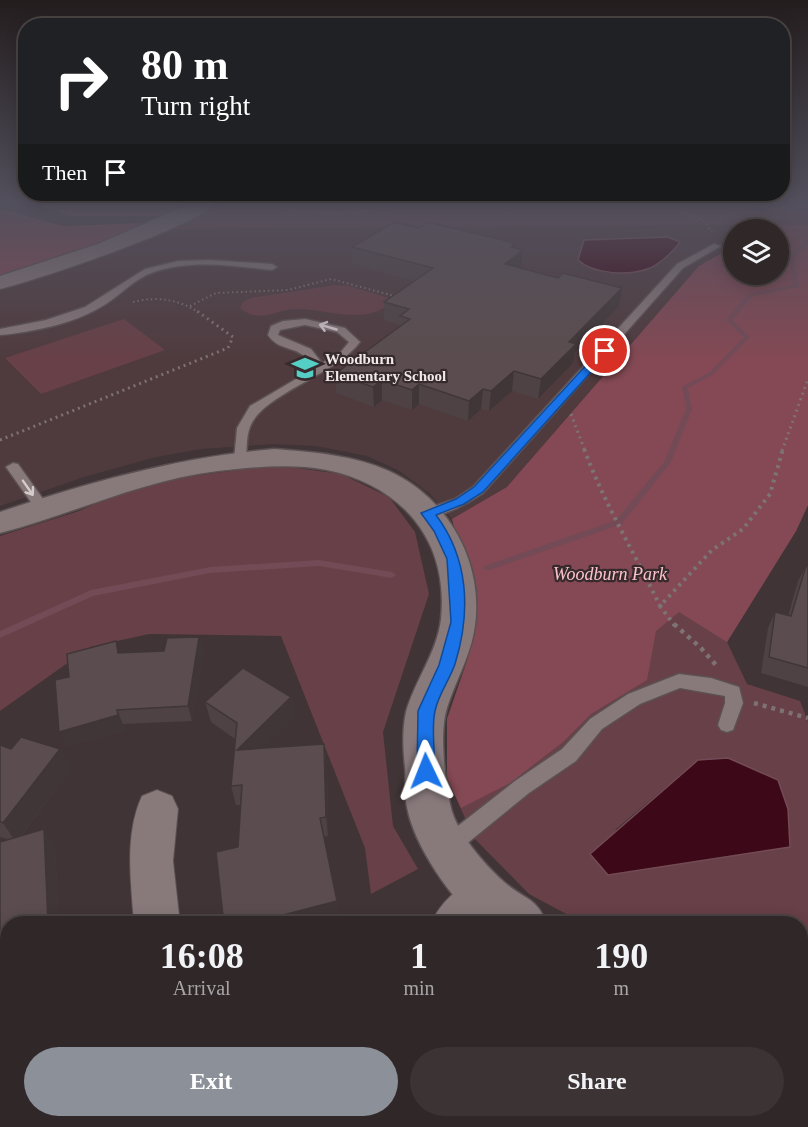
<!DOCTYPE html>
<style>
:root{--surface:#302728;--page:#3c3334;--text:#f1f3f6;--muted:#a8a5a8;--line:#4b4445;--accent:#8c9099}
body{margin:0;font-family:Georgia,serif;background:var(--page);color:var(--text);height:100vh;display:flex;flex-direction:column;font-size:22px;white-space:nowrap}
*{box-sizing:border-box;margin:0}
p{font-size:20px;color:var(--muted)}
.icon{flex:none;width:33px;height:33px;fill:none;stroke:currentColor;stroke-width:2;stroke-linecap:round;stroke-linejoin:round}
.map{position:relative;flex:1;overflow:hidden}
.side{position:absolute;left:0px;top:916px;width:808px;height:212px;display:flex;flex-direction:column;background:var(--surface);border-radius:24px 24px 0 0;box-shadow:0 3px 15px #0003,0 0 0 2px var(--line)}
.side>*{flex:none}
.hud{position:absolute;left:18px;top:18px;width:772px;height:183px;border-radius:24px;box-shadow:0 3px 15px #0003,0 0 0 2px var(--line);background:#202124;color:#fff;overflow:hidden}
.buttons{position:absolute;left:723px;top:219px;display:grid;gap:12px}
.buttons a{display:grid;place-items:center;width:66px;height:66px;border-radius:50%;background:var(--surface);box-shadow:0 3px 15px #0003,0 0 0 2px var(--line);font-size:30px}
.pin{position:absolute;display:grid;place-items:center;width:51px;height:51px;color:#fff;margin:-26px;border:3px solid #fff;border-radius:50%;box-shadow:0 2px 6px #0007}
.me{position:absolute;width:66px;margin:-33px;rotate:358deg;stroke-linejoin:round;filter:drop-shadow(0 0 4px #0008)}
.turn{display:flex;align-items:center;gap:21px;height:126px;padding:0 24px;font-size:27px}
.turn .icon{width:78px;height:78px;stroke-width:2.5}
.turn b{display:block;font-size:42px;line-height:51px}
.then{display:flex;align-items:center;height:57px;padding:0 24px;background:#0003;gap:12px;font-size:22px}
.eta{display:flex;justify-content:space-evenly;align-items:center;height:102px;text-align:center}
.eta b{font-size:36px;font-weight:800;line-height:42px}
.action{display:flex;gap:12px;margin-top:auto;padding:12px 24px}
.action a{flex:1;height:69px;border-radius:36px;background:var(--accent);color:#fff;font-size:24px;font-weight:800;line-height:69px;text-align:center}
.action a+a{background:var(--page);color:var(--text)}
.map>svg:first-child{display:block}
</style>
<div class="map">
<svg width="808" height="1127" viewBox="0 0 808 1127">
<rect width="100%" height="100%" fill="#403436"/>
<path fill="#4f3b3e" d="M 742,225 L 741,229 L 734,230 L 733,247 L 699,266 L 507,487 L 452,519 L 429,493 L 398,470 L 367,456 L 316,446 L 274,444 L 201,449 L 156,457 L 84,477 L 0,506 L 0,291 L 86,264 L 173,229 Z"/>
<path fill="#684047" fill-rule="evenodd" d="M 223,203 L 808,203 L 808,505 L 796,531 L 727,642 L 747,684 L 800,701 L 808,722 L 808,944 L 801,945 L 801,924 L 585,924 L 529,894 L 474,838 L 447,778 L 447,719 L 467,661 L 476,605 L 452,519 L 507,487 L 699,266 L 733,247 L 734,274 L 778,274 L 778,230 L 741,229 L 741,225 L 173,229 ZM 698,760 L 790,846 L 608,875 L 616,829 Z
M 335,285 L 349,286 L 395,300 C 387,306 381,311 371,313 C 346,319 322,309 297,309 C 274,309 261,325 240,308 L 243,302 L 251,298 Z
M 124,319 L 165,350 L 41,394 L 5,358 Z
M 274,465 L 341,474 L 389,497 L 415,532 L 429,594 L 383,732 L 393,826 L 418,869 L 371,894 L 365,848 L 281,636 L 149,634 L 90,647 L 0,711 L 0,536 L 79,511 L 125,490 L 170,479 Z"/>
<path fill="#844954" d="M 49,203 L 193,203 L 167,216 L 71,216 L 41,207 Z
M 0,209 L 64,226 L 144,223 C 123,247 33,268 0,278 Z
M 742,225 L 808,225 L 808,505 L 796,531 L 727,642 L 679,612 L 656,631 L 647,680 L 591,714 L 563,742 L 510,783 L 461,808 L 447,778 L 447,719 L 467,661 L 476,605 L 452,519 L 507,487 L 699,266 L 733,247 L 734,274 L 778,274 L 778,230 L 741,229 Z"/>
<path fill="#3d0818" stroke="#734b57" stroke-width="1.5" d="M 668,237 L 680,242 C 674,251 658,266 647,269 C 627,276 593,274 578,260 L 584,240 Z
M 728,758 L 778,780 L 788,809 L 790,847 L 608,875 L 590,854 L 698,760 Z"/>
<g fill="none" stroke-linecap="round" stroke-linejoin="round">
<path fill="#734b57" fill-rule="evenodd" d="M 806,241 L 808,241 L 808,245 L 794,257 L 799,287 L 752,296 L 732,320 L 750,337 L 714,374 L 688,388 L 692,409 L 671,462 L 622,524 L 490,570 L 484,570 L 483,568 L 484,566 L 616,520 L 664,462 L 686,409 L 682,387 L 683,386 L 710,372 L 744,337 L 726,320 L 748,294 L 794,285 L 789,257 Z
M 319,560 L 392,572 L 396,575 L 392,578 L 319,566 L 210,573 L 93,596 L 0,638 L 0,631 L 91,590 L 210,567 Z"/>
<g stroke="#5b5052" stroke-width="3">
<path id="service" d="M 714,244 L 721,246 L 683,268 L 483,493 C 470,502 439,520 423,516 L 421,513 L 423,510 L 455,499 L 473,487 L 677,264 Z
M 209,260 L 272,264 L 277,267 L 272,270 C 233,266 192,259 154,272 C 133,279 119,297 101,307 C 72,324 33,332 0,335 L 0,329 L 46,320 L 85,307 L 145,269 L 178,261 Z
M 305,319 L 345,328 L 360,342 C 336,375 262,394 250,427 C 246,437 247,450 246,460 L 240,464 L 235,463 L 234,460 L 237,428 L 250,406 L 313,369 C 303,343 280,354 268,335 L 271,326 L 283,321 ZM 305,325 L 337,332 L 349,342 L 340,353 L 322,363 L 311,349 L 278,335 L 280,330 Z
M 13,463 L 18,464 L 48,506 L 50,509 L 48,512 L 38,512 L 6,467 Z
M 679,674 L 711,678 L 739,687 L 743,703 L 733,730 L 727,732 L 721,730 L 718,725 L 725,703 L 725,696 L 680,688 L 640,704 L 602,729 L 576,761 L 529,793 L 454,854 L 447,857 L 440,854 L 437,847 L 440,840 L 515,781 L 562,749 L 590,719 L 628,694 Z"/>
</g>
<g stroke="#5b5052" stroke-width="2">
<path id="minor" d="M 157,790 L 172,796 L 178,809 L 173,861 L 180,924 L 134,924 C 131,882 124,835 142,796 Z
M 486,874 L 502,880 L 509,896 L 502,912 L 488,924 L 431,924 C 441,900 462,884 486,874 Z
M 193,1120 L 253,1120 L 250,1127 L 191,1127 Z"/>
</g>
<g stroke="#5b5052" stroke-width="3">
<path id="tertiary" d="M 192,203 L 215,203 C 199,226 34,281 0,289 L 0,276 L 98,244 Z
M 274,449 C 313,452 353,455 389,471 C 450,499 486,566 474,632 C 469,659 455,682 447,708 C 439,733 445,783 451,808 C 457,833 484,864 503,881 C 524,900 536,896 547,924 L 482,924 C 452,901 414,846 407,807 C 404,794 406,780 405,767 C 403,749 402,730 406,712 C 415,680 437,653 441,619 C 449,540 402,486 327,470 C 292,463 253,467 218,471 C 142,480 73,514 0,533 L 0,512 C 90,482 179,457 274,449 Z
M 801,963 L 808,963 L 808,1015 L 801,1015 Z"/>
</g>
<path stroke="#7d7274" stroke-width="2" stroke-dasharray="1.5 3" stroke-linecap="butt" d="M 281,203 L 282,209 C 323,215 362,216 402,203
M 502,203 L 528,203
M 662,203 L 703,220 L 712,232
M 133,302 C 158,296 178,299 200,313
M 190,306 L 216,293 L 288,290 L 331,279 L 398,297"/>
<path stroke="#7d7274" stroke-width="3" stroke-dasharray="2 4" stroke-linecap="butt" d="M 571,414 L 585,451
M 0,440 L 228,348 L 233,337 L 197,311
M 782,451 L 808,379"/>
<path stroke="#7d7274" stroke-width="4" stroke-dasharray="3 4.5" stroke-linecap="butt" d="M 584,449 C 604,503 635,554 660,606
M 675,626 L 660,606 L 712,550 L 743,529 L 770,494 L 783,449"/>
<path stroke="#7d7274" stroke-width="4.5" stroke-dasharray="4 5" stroke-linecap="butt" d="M 674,624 L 701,648 L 716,665
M 754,703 L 808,718"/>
<use href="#service" fill="#88797b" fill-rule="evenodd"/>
<use href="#minor" fill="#88797b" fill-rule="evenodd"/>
<use href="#tertiary" fill="#88797b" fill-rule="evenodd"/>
</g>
<path fill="#4e4244" d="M 419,228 L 515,248 L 521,267 L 520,268 L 558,278 L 622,288 L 619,306 L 575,352 L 573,363 L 538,399 L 512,391 L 489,411 L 481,409 L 468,421 L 419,404 L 412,410 L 382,400 L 374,407 L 336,393 L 335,374 L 400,326 L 400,325 L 384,320 L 384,302 L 414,281 L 352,264 L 352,247 Z
M 806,566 L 808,566 L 808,687 L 761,673 L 768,628 L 775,612 L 788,616 L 798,581 Z
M 199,637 L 203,651 L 192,721 L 123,724 L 124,730 L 66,746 L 69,677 L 120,653 L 164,651 Z
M 291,697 L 294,717 L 263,748 L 324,744 L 327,764 L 328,836 L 324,837 L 337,901 L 340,919 L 320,924 L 224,924 L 238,847 L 241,805 L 236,805 L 231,786 L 235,739 L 211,722 L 205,702 Z
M 0,745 L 11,749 L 60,749 L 70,770 L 21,836 L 44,829 L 55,849 L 59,924 L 8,924 L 8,1120 L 109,1120 L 110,1127 L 0,1127 L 7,839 L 0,837 Z
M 547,1120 L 617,1120 L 617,1127 L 545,1127 Z"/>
<path fill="#403637" d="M 515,244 L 514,257 L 523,250 L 521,267 L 504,282 L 505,264 L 511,247 Z
M 622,288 L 619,306 L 575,352 L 573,363 L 538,399 L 541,379 L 569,342 Z
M 514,371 L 512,391 L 489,411 L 491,391 Z
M 382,380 L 382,400 L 374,407 L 373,387 Z
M 419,384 L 419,404 L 412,410 L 412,390 Z
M 483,389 L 481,409 L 468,421 L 469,401 Z
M 199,637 L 203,651 L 192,721 L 188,706 Z
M 291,697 L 294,717 L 242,770 L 237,750 Z
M 117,710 L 123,724 L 124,730 L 66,746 L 59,732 Z
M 324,744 L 327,764 L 328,836 L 326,817 Z
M 60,749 L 70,770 L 16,842 L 3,823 Z
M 44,829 L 55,849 L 59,924 L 48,924 Z
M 337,901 L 340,919 L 320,924 L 248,924 Z
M 98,1120 L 109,1120 L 110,1127 L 92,1127 Z"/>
<path fill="#5b4d4f" stroke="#403637" stroke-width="1.5" d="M 394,222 L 419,228 L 428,222 L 503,240 L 515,244 L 511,247 L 523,250 L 505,264 L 558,278 L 563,273 L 622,288 L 569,342 L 576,344 L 541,379 L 514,371 L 491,391 L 483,389 L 469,401 L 419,384 L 412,390 L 382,380 L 373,387 L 335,374 L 410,319 L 400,316 L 409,309 L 384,302 L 433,268 L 352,247 Z
M 806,566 L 808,566 L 808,668 L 769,657 L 775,612 L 791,616 Z
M 199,637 L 188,706 L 117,710 L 118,715 L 59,732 L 55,680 L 69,677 L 67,654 L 116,641 L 118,653 L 164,651 L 167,638 Z
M 243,668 L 291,697 L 237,750 L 324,744 L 326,817 L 320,818 L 337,901 L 248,924 L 224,924 L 216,852 L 238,847 L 242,785 L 231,786 L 237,723 L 205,702 Z
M 21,737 L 60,749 L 3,823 L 0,821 L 0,745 L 11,749 Z
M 44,829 L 48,924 L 8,924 L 8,1120 L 98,1120 L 99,1124 L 92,1127 L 0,1127 L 0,842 Z
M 435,1120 L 524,1120 L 522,1127 L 433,1127 Z
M 551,1120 L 617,1120 L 617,1127 L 550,1127 Z
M 672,1124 L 755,1125 L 755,1127 L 672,1127 Z"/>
<defs><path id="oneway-shaft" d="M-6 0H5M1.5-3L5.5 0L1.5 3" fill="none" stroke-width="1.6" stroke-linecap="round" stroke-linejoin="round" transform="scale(1.5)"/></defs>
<g stroke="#d6ccce">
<use href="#oneway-shaft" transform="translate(328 327) rotate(-164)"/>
<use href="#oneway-shaft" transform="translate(28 488) rotate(55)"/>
</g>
<linearGradient id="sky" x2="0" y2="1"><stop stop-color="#231d1e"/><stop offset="0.56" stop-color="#53505d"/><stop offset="1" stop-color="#53505d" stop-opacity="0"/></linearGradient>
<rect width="808" height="361" fill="url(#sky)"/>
<path fill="#1a73e8" stroke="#114b97" stroke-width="1.5" d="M 601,349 L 610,351 L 483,492 L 464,504 L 436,515 C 469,559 471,612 455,664 C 450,679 438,695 435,711 C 431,729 435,752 435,771 L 432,776 L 426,778 L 420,776 L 417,771 L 418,711 L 439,665 L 451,622 L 447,559 L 434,531 L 421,513 L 456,499 L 474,487 Z"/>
<defs>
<g id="school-bare" transform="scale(2.07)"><path d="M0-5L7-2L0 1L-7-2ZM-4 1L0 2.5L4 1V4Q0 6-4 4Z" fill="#55cec5" stroke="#362a2c" stroke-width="2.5" paint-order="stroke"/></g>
</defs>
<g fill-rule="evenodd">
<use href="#school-bare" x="305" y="368"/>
</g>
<g text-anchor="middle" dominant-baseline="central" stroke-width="4.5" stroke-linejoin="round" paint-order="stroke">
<g font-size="15" font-weight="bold" fill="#f0e8e9" stroke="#362a2c" text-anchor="start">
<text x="325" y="359">Woodburn<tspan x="325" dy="17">Elementary School</tspan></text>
</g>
<g font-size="18" font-style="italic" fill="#fbc2cb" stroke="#362a2c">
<text x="610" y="574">Woodburn Park</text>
</g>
</g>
</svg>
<div class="buttons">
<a><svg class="icon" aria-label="layers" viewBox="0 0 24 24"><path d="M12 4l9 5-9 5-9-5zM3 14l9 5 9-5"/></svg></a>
</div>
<div class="pin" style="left:605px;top:351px;background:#d93025"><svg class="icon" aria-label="arrive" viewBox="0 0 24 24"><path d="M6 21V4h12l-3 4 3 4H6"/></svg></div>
<svg class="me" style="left:426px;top:771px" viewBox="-20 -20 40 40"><path d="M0-17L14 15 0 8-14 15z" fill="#1a73e8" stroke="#fff" stroke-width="4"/></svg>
<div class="hud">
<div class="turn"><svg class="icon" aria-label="right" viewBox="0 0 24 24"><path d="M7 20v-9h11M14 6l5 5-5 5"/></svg><div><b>80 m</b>Turn right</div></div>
<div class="then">Then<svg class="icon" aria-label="arrive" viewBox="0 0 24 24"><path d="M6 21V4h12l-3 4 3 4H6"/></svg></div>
</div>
<section class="side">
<div class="eta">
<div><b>16:08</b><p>Arrival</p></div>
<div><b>1</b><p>min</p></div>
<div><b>190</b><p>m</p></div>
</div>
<div class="action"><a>Exit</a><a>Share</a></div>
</section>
</div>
